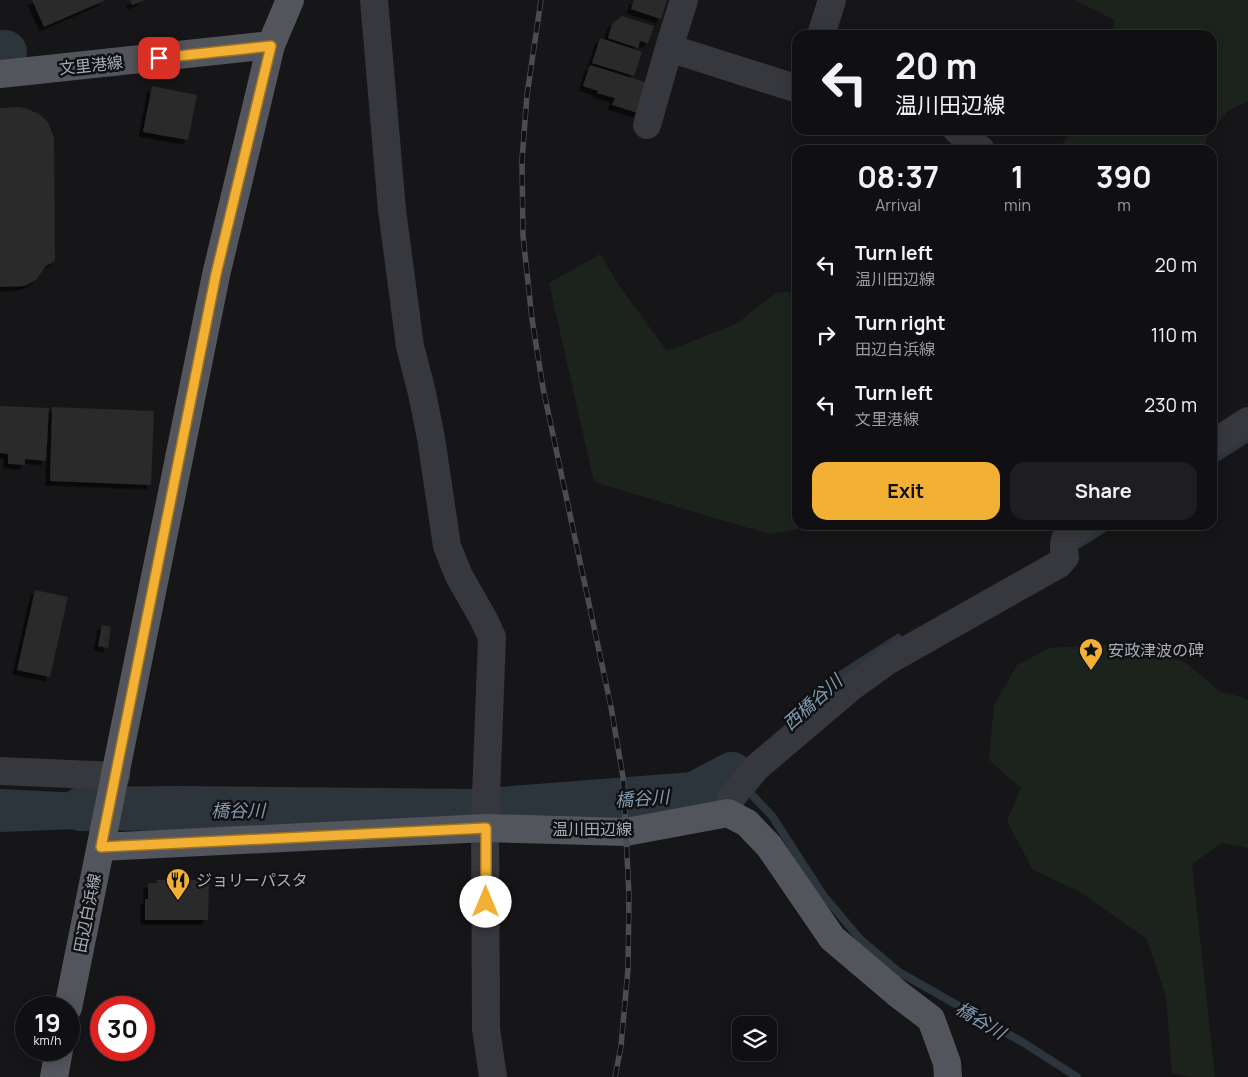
<!DOCTYPE html>
<meta charset="utf-8">
<style>
:root{--surface:#101012;--page:#1e1e20;--text:#f1f3f6;--muted:#9c9d9f;--line:#303032;--accent:#f2b134}
body{margin:0;font-family:Manrope,"Noto Sans JP",sans-serif;background:var(--page);color:var(--text);height:100vh;display:flex;flex-direction:column;font-size:19px;white-space:nowrap}
*{box-sizing:border-box;margin:0}
p{font-size:16px;color:var(--muted)}
.icon{flex:none;width:28px;height:28px;fill:none;stroke:currentColor;stroke-width:2;stroke-linecap:round;stroke-linejoin:round}
.map{position:relative;flex:1;overflow:hidden}
.drawer{position:absolute;left:792px;top:145px;width:425px;height:385px;display:flex;flex-direction:column;background:var(--surface);border-radius:15px;box-shadow:0 2px 12px #0003,0 0 0 1px var(--line)}
.drawer>*{flex:none}
.banner{position:absolute;left:792px;top:30px;width:425px;height:105px;border-radius:15px;box-shadow:0 2px 12px #0003,0 0 0 1px var(--line);background:#101012;color:var(--text);overflow:hidden}
.controls{position:absolute;left:732px;top:1016px;display:grid;gap:10px}
.controls a{display:grid;place-items:center;width:45px;height:45px;border-radius:10px;background:var(--surface);box-shadow:0 2px 12px #0003,0 0 0 1px var(--line);font-size:25px}
.speed{position:absolute;left:15px;top:996px;display:flex;gap:10px;font-size:25px;font-weight:700;text-align:center}
.speed>*{display:grid;place-content:center;width:65px;height:65px;border-radius:50%;background:var(--surface);box-shadow:0 2px 12px #0003,0 0 0 1px var(--line);line-height:1}
.speed small{font-size:12px;font-weight:400}
.speed .limit{border:8px solid #d22;background:#fff;color:#111}
.pin{position:absolute;display:grid;place-items:center;width:42px;height:42px;color:#fff;margin:-21px;border-radius:10px;box-shadow:0 2px 8px #0006}
.me{position:absolute;width:55px;margin:-28px;rotate:0deg;stroke-linejoin:round;filter:drop-shadow(0 0 4px #0008)}
.turn{display:flex;align-items:center;gap:18px;height:105px;padding:0 20px;font-size:22px}
.turn .icon{width:65px;height:65px;stroke-width:2.5}
.turn b{display:block;font-size:35px;line-height:42px}
.eta{display:flex;justify-content:space-evenly;align-items:center;height:85px;text-align:center}
.eta b{font-size:30px;font-weight:700;line-height:35px}
.primary-button{display:flex;gap:10px;margin-top:auto;padding:10px 20px}
.primary-button a{flex:1;height:58px;border-radius:15px;background:var(--accent);color:#111;font-size:20px;font-weight:700;line-height:58px;text-align:center}
.primary-button a+a{background:var(--page);color:var(--text)}
ul{padding:0;list-style:none}
li{display:flex;align-items:center;gap:15px;height:70px;padding:0 20px}
li div{flex:1}
li b{display:block;font-size:19px}
li em{font-style:normal}
.map>svg:first-child{display:block}
</style>
<div class="map">
<svg width="1248" height="1077" viewBox="0 0 1248 1077">
<defs>
<filter id="shadow"><feDropShadow dx="-4.5" dy="4.5" stdDeviation="0" flood-color="#0009"/></filter>
</defs>
<rect width="100%" height="100%" fill="#161618"/>
<path fill="#1c231d" d="M 1074,0 L 1248,0 L 1248,101 L 1228,111 L 1213,128 L 1212,35 L 1110,35 L 1115,20 Z
M 1072,130 L 1211,130 L 1208,132 L 1204,150 L 1058,150 Z
M 600,254 L 620,287 L 667,351 L 736,324 L 776,293 L 797,291 L 798,525 L 799,525 L 796,530 L 769,534 L 594,482 L 549,283 Z
M 1138,643 L 1186,663 L 1220,692 L 1234,695 L 1248,700 L 1248,848 L 1222,843 L 1192,864 L 1215,1077 L 1192,1077 L 1172,1073 L 1166,997 L 1147,939 L 1080,892 L 1033,870 L 1007,821 L 1021,788 L 989,760 L 994,705 L 1017,665 L 1049,648 Z"/>
<path fill="#2c353c" d="M 0,789 L 82,793 L 77,829 L 0,832 Z"/>
<g fill="none" stroke-linecap="round" stroke-linejoin="round">
<path stroke="#2c353c" stroke-width="8" d="M 1212,461 L 1248,438
M 1077,545 L 1109,525
M 800,713 L 842,674 L 898,638
M 745,762 L 732,774 L 772,816 L 823,895 L 860,939 L 899,972 L 1024,1043 L 1077,1077"/>
<path stroke="#2c353c" stroke-width="44" d="M 0,52 L 5,52
M 81,809 L 179,808 L 474,811 L 694,794 L 732,774"/>
</g>
<path fill="#29292c" filter="url(#shadow)" d="M 32,0 L 106,0 L 44,27 Z
M 130,0 L 145,0 L 132,5 Z
M 634,0 L 667,0 L 661,19 L 631,9 Z
M 622,16 L 654,26 L 648,43 L 640,41 L 638,48 L 608,38 L 612,24 Z
M 600,38 L 642,52 L 634,76 L 592,63 Z
M 590,65 L 648,83 L 638,113 L 612,105 L 615,98 L 597,93 L 598,91 L 583,86 Z
M 152,86 L 197,95 L 188,140 L 143,132 Z
M 17,107 L 25,108 L 39,114 L 48,122 L 54,138 L 55,261 L 46,266 L 36,280 L 29,284 L 24,286 L 0,287 L 0,108 Z
M 0,406 L 49,408 L 46,461 L 25,459 L 25,465 L 8,464 L 8,454 L 0,453 Z
M 52,407 L 154,411 L 151,485 L 50,481 Z
M 35,590 L 68,597 L 50,677 L 17,670 Z
M 102,625 L 111,627 L 108,648 L 98,646 Z
M 157,880 L 202,880 L 202,884 L 209,884 L 208,920 L 145,920 L 145,899 L 148,899 L 148,883 L 157,883 Z"/>
<g fill="none" stroke-linecap="round" stroke-linejoin="round">
<path stroke="#37383d" stroke-width="28" d="M 374,0 L 392,210 L 410,346 L 422,393 L 431,438 L 447,546 L 459,576 L 483,618 L 492,637 L 485,822 L 486,1029 L 493,1077
M 684,0 L 669,48 L 798,89
M 821,35 L 832,0
M 647,125 L 669,48
M 957,130 L 981,150
M 1212,444 L 1248,421
M 0,771 L 116,776
M 728,813 L 731,798 L 757,767 L 850,688 L 889,660 L 1059,564 L 1065,557 C 1061,536 1067,535 1083,525"/>
<path stroke="#53555c" stroke-width="28" d="M 0,74 L 271,45
M 101,847 L 486,828 L 626,832 L 728,813 L 747,823 L 769,846 L 832,938 L 898,994 L 931,1019 L 947,1063 L 948,1077
M 68,1008 L 216,275 L 271,45 L 290,0
M 54,1077 L 59,1050"/>
<g stroke="#4a4c52" stroke-width="5.5">
<path id="rail" d="M 541,0 L 527,95 L 522,160 L 523,236 L 532,319 L 543,388 L 611,707 L 623,777 L 629,895 L 628,969 L 621,1046 L 615,1077"/>
</g>
<use href="#rail" stroke="#111113" stroke-width="4" stroke-dasharray="11" stroke-linecap="butt"/>
</g>
<g fill="none" stroke-linecap="round" stroke-linejoin="round">
<g stroke="#9d7322" stroke-width="12">
<path id="route" d="M 159,58 L 271,46 L 216,274 L 101,847 L 486,828 L 486,902"/>
</g>
<use href="#route" stroke="#f2b134" stroke-width="9"/>
</g>
<defs>
<g id="sight-pin" transform="scale(1.25)"><path d="M0 17L-7.5 6A9.5 9.5 0 1 1 7.5 6Z" fill="#f2b134" stroke="#111113"/><path d="M0-6L1.8-2.2L6-1.7L2.9 1.2L3.7 5.4L0 3.3L-3.7 5.4L-2.9 1.2L-6-1.7L-1.8-2.2Z" fill="#111"/></g>
<g id="restaurant-pin" transform="scale(1.25)"><path d="M0 17L-7.5 6A9.5 9.5 0 1 1 7.5 6Z" fill="#f2b134" stroke="#111113"/><path d="M-5-6h1v4h1v-4h1v4h1v-4h1v5L-1.5 .5V6h-2V.5L-5-1ZM5-6V6H3V1.5H1.5Q1.5-4 5-6Z" fill="#111"/></g>
</defs>
<g fill-rule="evenodd">
<use href="#sight-pin" x="1091" y="650"/>
<use href="#restaurant-pin" x="178" y="880"/>
</g>
<g text-anchor="middle" dominant-baseline="central" stroke-width="5" stroke-linejoin="round" paint-order="stroke">
<g font-size="16" fill="#a8adb8" stroke="#111113">
<text transform="translate(91 65) rotate(-6)">文里港線</text>
<text x="592" y="829">温川田辺線</text>
<text transform="translate(87 913) rotate(-79)">田辺白浜線</text>
</g>
<g font-size="16" fill="#a8adb8" stroke="#111113" text-anchor="start">
<text x="1108" y="650">安政津波の碑</text>
<text x="196" y="880">ジョリーパスタ</text>
</g>
<g font-size="18" font-style="italic" fill="#7f9bb3" stroke="#111113">
<text transform="translate(812 702) rotate(-42)">西橋谷川</text>
<text transform="translate(642 798) rotate(-4)">橋谷川</text>
<text x="238" y="810">橋谷川</text>
<text transform="translate(981 1020) rotate(31)">橋谷川</text>
</g>
</g>
</svg>
<div class="controls">
<a><svg class="icon" aria-label="layers" viewBox="0 0 24 24"><path d="M12 4l9 5-9 5-9-5zM3 14l9 5 9-5"/></svg></a>
</div>
<div class="speed"><div>19<small>km/h</small></div><div class="limit">30</div></div>
<div class="pin" style="left:159px;top:58px;background:#d93025"><svg class="icon" aria-label="arrive" viewBox="0 0 24 24"><path d="M6 21V4h12l-3 4 3 4H6"/></svg></div>
<svg class="me" style="left:486px;top:902px" viewBox="-20 -20 40 40"><circle r="19" fill="#fff"/><path d="M0-13L10 11 0 6-10 11z" fill="#f2b134"/></svg>
<div class="banner">
<div class="turn"><svg class="icon" aria-label="left" viewBox="0 0 24 24"><path d="M17 20v-9H6M10 6l-5 5 5 5"/></svg><div><b>20 m</b>温川田辺線</div></div>
</div>
<section class="drawer">
<div class="eta">
<div><b>08:37</b><p>Arrival</p></div>
<div><b>1</b><p>min</p></div>
<div><b>390</b><p>m</p></div>
</div>
<ul>
<li><svg class="icon" aria-label="left" viewBox="0 0 24 24"><path d="M17 20v-9H6M10 6l-5 5 5 5"/></svg><div><b>Turn left</b><p>温川田辺線</p></div><em>20 m</em></li>
<li><svg class="icon" aria-label="right" viewBox="0 0 24 24"><path d="M7 20v-9h11M14 6l5 5-5 5"/></svg><div><b>Turn right</b><p>田辺白浜線</p></div><em>110 m</em></li>
<li><svg class="icon" aria-label="left" viewBox="0 0 24 24"><path d="M17 20v-9H6M10 6l-5 5 5 5"/></svg><div><b>Turn left</b><p>文里港線</p></div><em>230 m</em></li>
</ul>
<div class="primary-button"><a>Exit</a><a>Share</a></div>
</section>
</div>
